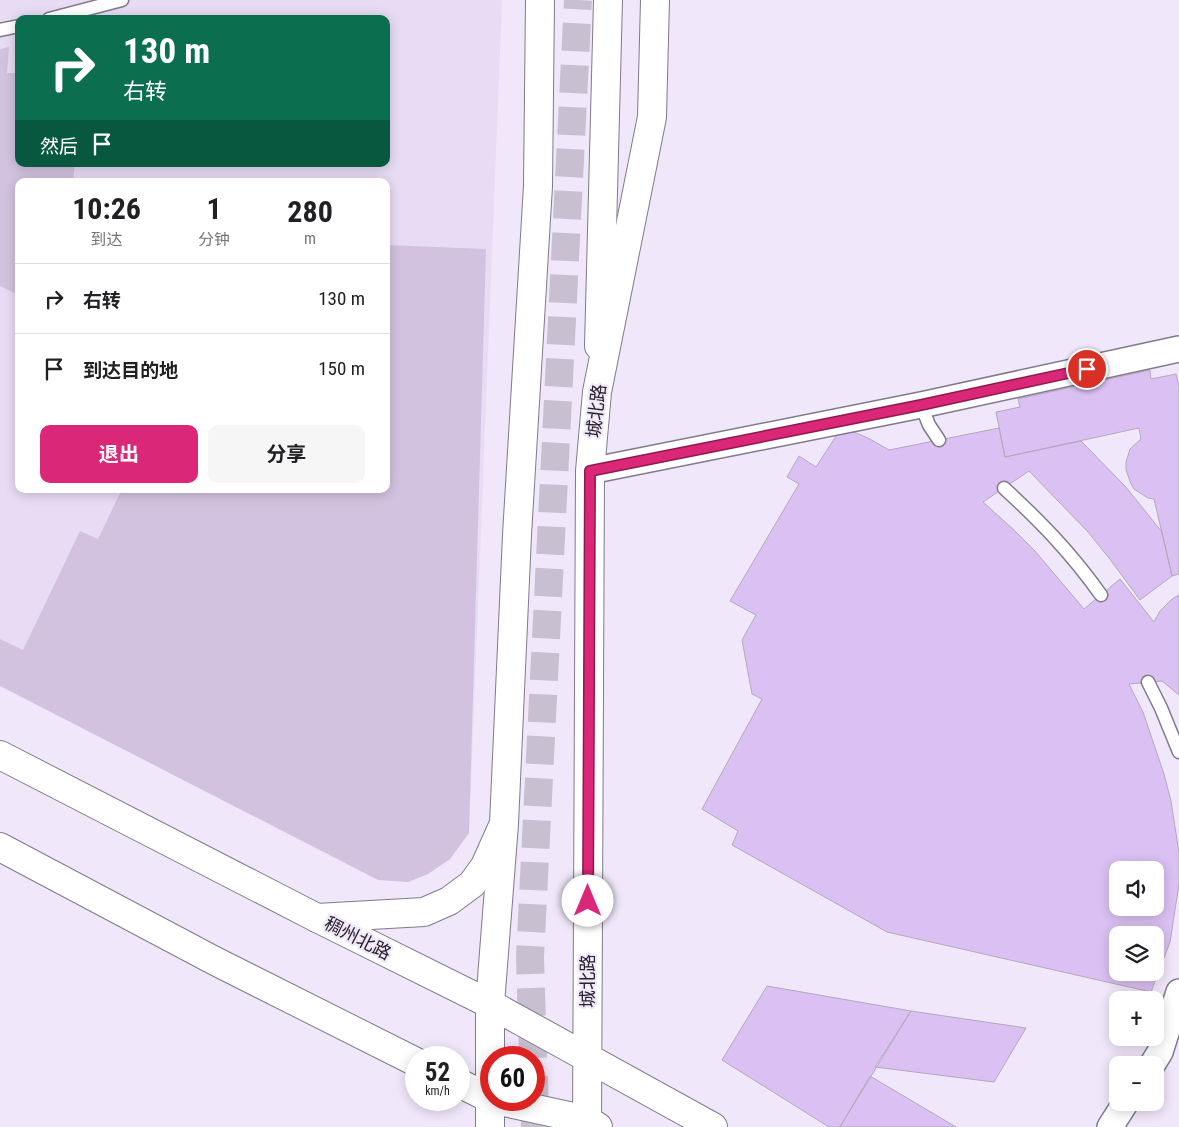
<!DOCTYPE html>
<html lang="zh">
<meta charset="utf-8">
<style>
:root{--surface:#fff;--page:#f6f6f6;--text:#202124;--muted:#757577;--line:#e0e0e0;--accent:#db2777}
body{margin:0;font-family:"Roboto Condensed","Noto Sans SC",sans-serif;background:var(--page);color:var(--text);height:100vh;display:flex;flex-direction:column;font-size:19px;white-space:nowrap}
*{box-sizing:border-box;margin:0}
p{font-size:16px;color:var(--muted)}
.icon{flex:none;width:28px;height:28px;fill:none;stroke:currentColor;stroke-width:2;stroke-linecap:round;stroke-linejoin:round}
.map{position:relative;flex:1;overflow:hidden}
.sheet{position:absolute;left:15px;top:178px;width:375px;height:315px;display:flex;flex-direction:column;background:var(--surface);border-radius:10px;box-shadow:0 2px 12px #0003}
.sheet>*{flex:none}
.guide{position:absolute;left:15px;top:15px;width:375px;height:152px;border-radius:10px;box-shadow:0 2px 12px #0003;background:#0b6e4f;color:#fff;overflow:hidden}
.controls{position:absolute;left:1109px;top:861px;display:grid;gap:10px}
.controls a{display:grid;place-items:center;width:55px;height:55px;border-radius:10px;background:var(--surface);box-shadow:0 2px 12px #0003;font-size:25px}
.speed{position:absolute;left:405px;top:1046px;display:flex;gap:10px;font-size:25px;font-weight:700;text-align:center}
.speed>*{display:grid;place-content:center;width:65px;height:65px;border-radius:50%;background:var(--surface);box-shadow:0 2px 12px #0003;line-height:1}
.speed small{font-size:12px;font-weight:400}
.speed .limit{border:8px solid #d22;background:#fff;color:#111}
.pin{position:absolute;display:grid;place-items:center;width:42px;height:42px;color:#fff;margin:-21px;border:2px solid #fff;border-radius:50%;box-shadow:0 1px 5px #0007}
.me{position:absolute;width:55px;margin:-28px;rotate:0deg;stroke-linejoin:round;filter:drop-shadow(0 0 4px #0008)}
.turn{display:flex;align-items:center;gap:18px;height:105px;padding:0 25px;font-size:22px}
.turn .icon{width:65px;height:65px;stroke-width:2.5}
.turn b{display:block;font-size:35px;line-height:42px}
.then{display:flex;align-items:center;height:48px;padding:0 25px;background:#0003;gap:10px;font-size:19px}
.eta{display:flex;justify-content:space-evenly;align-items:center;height:85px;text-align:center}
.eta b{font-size:30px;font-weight:700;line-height:35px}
.primary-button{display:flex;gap:10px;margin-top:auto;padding:10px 25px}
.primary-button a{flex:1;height:58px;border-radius:10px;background:var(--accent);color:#fff;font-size:20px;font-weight:700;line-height:58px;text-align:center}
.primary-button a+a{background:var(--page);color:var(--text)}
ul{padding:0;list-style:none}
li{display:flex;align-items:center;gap:15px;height:70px;padding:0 25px;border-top:1px solid var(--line)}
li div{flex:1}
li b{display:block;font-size:19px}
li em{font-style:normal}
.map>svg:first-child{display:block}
</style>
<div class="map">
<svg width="1179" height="1127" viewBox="0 0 1179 1127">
<rect width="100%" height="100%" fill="#f1e7fa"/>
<path fill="#e8dbf4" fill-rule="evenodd" d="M 0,0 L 502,0 L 469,833 L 450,859 L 428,874 L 408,882 L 0,675 ZM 19,19 L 386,19 L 386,164 L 19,164 ZM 19,181 L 386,181 L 386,489 L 19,489 Z"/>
<path fill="#d2c2e0" d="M 9,47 L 7,73 L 19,73 L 19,164 L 75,164 L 73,181 L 19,181 L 19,295 L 0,286 L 0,49 Z
M 386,245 L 486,249 L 469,833 L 450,859 L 428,874 L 408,882 L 378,880 L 0,686 L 0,639 L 23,650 L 80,531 L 98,539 L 122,489 L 386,489 Z"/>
<path fill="#dbc0f3" stroke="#b3a9bb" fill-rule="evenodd" d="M 1150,370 L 1151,379 L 1176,374 L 1179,387 L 1179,574 L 1172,576 L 1154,499 L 1148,498 L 1134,489 L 1131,484 L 1126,470 L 1126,462 L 1130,449 L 1141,439 L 1139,428 L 1005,457 L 996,412 L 1020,407 L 1018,399 Z
M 842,427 L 868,438 L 889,450 L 999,428 L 1005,457 L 1081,441 L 1125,486 L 1162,532 L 1172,576 L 1140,600 L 1109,558 L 1088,532 L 1029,471 L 983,502 L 1014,530 L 1035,551 L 1084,609 L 1120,579 L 1154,622 L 1160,611 L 1172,599 L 1179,595 L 1179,695 L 1162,681 L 1129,684 L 1143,712 L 1164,774 L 1171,801 L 1179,853 L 1179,884 L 1170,942 L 1151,992 L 887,932 L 732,845 L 738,831 L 702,809 L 762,699 L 752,694 L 742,640 L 756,615 L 730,601 L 799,484 L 787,477 L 799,456 L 816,467 ZM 1118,870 L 1155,870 L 1155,908 L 1118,908 ZM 1118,935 L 1155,935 L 1155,972 L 1118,972 Z
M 767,986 L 911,1011 L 840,1127 L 829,1127 L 722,1060 Z
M 911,1011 L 1026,1028 L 994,1082 L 875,1067 Z
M 870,1076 L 956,1127 L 840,1127 Z"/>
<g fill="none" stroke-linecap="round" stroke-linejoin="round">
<path stroke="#c8c0d0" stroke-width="28" stroke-dasharray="28 14" stroke-linecap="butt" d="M 533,1058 L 530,957 L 578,0
M 534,1076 L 535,1127"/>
<g stroke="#82798a" stroke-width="15">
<path id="lane" d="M 49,19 L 122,0
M 0,30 L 19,26
M 921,405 L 929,425 L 939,440
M 1004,488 C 1042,523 1071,553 1101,595
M 1148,682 L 1161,708 L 1179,752"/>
</g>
<g stroke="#82798a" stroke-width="28">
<path id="street" d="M 590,471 L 921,405 L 1179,349
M 1152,1065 L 1160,1052 L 1179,992
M 1110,1127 L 1126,1102"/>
</g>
<g stroke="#82798a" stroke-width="30">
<path id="secondary" d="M 599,346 L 608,0
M 317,918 L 424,912 L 449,901 L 472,884 L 485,866 L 502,828"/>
</g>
<g stroke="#82798a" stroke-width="30">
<path id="primary" d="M 0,755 L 317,918 L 490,1004 L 713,1127
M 0,847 L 215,961 L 416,1062
M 459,1083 L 491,1099
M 495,1100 L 587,1120 L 598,1127
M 490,1127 L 490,1004 L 504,824 L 517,535 L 538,186 L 540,0
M 587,1127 L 590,471 L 597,392 L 652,117 L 655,0"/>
</g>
<use href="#lane" stroke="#fff" stroke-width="12"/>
<use href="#street" stroke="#fff" stroke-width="25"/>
<use href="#secondary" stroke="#fff" stroke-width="28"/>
<use href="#primary" stroke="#fff" stroke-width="28"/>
</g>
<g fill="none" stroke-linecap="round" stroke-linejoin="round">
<g stroke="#8e194d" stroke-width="12">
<path id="route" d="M 588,901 L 590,471 L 921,405 L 1087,369"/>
</g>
<use href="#route" stroke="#db2777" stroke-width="9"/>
</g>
<g text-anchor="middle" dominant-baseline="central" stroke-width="4.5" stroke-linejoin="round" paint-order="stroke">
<g font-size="18" fill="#262229" stroke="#f1e7fa">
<text transform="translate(596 411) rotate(-83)">城北路</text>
<text transform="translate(358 938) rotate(27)">稠州北路</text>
<text transform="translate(587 981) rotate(-90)">城北路</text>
</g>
</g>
</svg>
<div class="controls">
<a><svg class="icon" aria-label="sound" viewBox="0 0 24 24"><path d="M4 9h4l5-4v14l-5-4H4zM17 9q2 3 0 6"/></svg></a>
<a><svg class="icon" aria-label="layers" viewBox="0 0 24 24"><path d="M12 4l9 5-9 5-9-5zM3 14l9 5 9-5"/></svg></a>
<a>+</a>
<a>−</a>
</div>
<div class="speed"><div>52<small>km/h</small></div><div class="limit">60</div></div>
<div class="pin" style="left:1087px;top:369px;background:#d93025"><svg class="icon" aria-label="arrive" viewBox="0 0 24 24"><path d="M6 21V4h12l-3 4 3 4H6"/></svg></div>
<svg class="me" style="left:588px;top:901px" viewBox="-20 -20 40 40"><circle r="19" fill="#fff"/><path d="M0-13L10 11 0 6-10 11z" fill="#db2777"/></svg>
<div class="guide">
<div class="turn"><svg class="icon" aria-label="right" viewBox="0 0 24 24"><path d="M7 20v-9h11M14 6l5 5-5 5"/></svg><div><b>130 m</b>右转</div></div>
<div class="then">然后<svg class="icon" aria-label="arrive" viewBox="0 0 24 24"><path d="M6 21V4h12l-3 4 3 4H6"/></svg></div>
</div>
<section class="sheet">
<div class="eta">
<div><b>10:26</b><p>到达</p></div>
<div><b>1</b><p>分钟</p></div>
<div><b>280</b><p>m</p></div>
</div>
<ul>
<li><svg class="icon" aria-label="right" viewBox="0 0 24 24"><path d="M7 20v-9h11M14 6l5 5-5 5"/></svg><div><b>右转</b></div><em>130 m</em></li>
<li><svg class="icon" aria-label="arrive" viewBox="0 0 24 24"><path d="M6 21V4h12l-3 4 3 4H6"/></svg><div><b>到达目的地</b></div><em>150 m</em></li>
</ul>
<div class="primary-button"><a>退出</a><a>分享</a></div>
</section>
</div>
